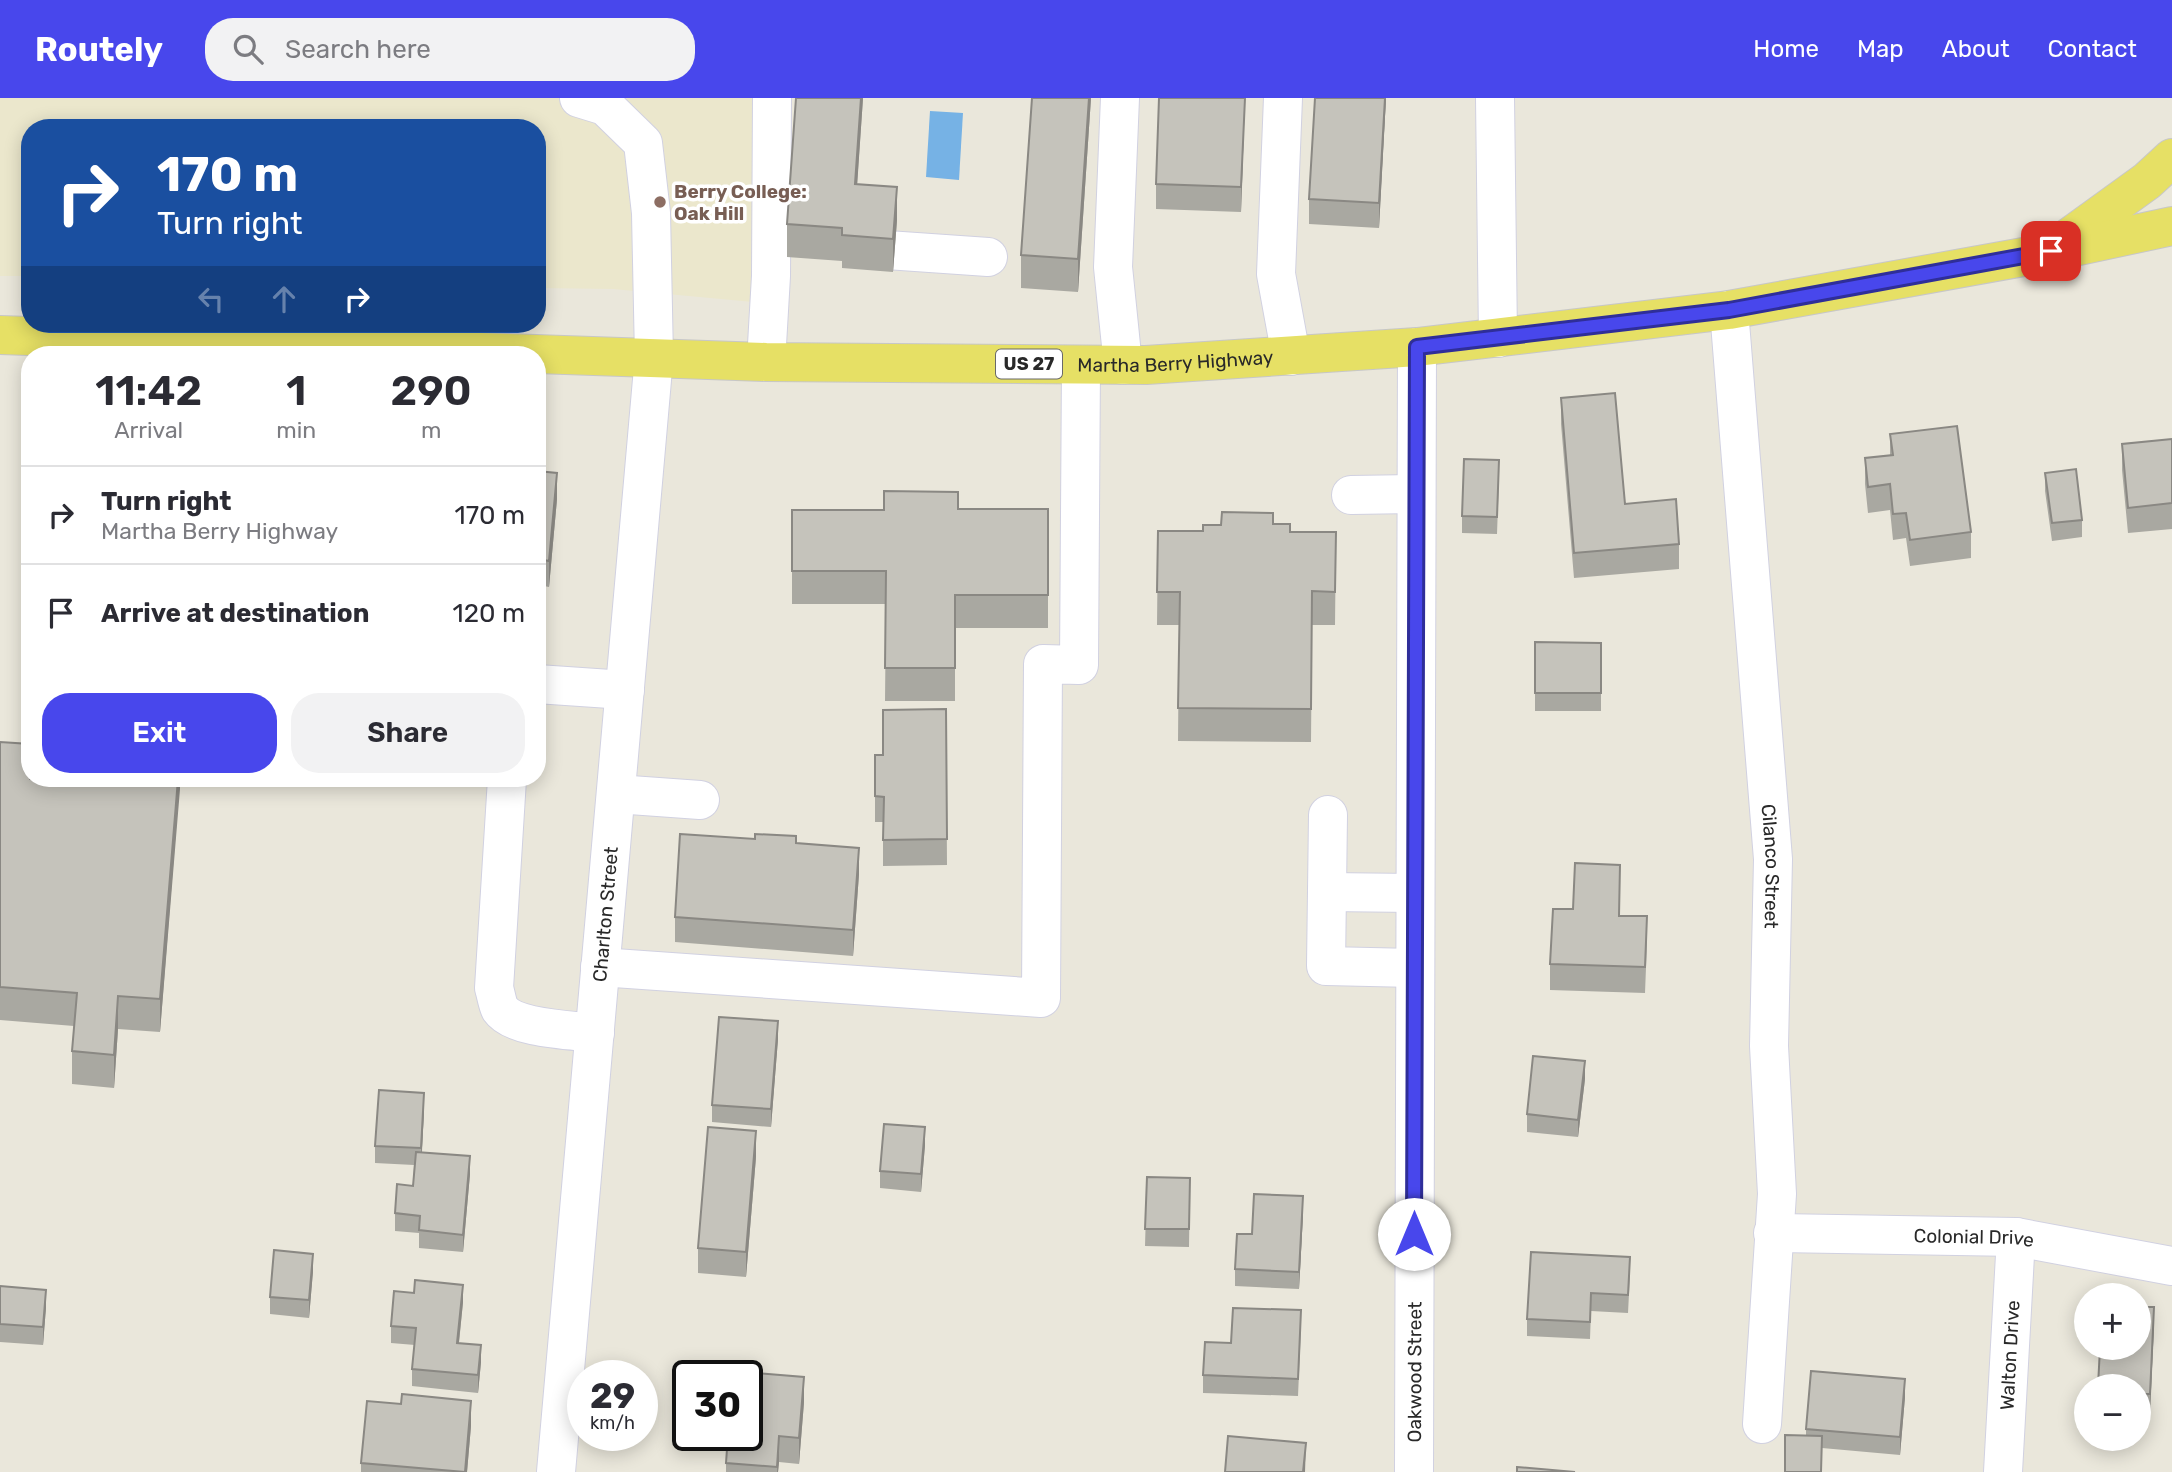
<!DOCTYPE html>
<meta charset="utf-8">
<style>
:root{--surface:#fff;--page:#f2f2f3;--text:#2b2b33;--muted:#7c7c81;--line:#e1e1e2;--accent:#4847ec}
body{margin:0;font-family:Rubik,sans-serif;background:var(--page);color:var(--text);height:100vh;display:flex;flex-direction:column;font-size:26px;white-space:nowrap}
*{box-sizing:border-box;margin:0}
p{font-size:23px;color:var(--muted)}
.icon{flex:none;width:38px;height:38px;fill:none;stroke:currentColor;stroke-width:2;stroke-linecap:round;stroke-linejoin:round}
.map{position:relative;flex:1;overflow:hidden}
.drawer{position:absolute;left:21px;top:248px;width:525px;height:441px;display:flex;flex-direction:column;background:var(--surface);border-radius:28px;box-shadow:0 4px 18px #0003}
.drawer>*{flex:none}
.banner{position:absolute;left:21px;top:21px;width:525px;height:214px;border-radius:28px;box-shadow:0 4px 18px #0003;background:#1a4fa0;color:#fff;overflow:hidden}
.buttons{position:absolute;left:2074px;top:1185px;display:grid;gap:14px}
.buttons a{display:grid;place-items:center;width:77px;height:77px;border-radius:50%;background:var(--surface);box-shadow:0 4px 18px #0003;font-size:35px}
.speed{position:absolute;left:567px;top:1262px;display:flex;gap:14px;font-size:35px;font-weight:700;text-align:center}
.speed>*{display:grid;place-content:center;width:91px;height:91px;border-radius:50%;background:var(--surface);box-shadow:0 4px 18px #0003;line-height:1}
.speed small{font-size:18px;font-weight:400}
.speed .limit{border:4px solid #111;border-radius:10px;background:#fff;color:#111}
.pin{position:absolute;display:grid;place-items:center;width:60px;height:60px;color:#fff;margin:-30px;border-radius:14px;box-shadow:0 4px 10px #0006}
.me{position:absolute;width:77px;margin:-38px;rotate:0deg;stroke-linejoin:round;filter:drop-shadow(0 0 5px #0008)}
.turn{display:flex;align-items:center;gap:24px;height:147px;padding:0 21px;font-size:32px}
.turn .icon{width:91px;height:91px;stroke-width:2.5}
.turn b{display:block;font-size:49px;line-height:60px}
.lanes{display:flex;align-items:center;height:66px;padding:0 21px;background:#0003;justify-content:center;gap:35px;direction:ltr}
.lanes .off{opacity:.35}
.eta{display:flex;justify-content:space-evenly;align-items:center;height:119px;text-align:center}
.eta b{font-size:42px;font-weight:600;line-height:49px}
.primary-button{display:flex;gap:14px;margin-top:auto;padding:14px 21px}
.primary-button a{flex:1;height:80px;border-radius:28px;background:var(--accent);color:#fff;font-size:28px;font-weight:600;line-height:80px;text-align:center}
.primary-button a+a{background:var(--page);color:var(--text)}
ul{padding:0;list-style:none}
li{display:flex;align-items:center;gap:21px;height:98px;padding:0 21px;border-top:2px solid var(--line)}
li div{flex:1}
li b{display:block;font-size:26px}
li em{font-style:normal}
header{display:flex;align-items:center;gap:42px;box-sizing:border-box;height:98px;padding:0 35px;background:var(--accent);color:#fff}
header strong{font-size:33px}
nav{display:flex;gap:38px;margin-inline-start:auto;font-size:24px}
.search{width:490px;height:63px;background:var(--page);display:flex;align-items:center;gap:18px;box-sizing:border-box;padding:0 24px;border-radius:28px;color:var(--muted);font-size:26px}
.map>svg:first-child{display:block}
</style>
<header>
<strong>Routely</strong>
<div class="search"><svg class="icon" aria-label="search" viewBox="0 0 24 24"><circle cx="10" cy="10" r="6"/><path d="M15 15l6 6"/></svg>Search here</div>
<nav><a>Home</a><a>Map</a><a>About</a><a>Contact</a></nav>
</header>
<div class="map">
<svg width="2172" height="1374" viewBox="0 0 2172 1374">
<rect width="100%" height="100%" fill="#eae7db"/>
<path fill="#ebe7cc" d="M 0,0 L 791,0 L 776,206 L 613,191 L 537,190 L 537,30 L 30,30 L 30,178 L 0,178 Z"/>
<path fill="#76b2e5" d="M 930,13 L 963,15 L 959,82 L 926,79 Z"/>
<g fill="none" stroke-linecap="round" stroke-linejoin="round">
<g stroke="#d1d1e1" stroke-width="40">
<g id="minor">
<path d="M 1120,0 L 1113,169 L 1123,267"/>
<path d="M 1283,0 L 1276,176 L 1291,258"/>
<path d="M 1495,0 L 1498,240"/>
<path d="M 887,152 L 988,159"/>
<path id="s1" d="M 1729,212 L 1773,761 L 1769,948 L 1777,1096 L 1762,1326"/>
<path d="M 766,264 L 771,178 L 772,0"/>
<path d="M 1351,397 L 1414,396"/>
<path d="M 537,586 L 625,592"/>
<path d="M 507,681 L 494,890 C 496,896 497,905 500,911 C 514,931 571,932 595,935"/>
<path d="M 616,696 L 700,702"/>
<path d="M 1328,717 L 1326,868 L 1414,870"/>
<path d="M 1327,794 L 1414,795"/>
<path d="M 600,869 L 1041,900 L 1043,566 L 1079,567 L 1081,267"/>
<path id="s2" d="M 1773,1135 L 2016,1139 L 2172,1168"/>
<path id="s3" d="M 556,1374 L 654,259 L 651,115 L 643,45 L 605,8 L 579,0"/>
<path id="s4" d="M 1414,1374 L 1417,249"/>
<path id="s5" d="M 2003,1374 L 2016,1139"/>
</g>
</g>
<g stroke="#c7c7c7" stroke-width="40">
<g id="major">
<path d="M 2060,146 L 2147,83 L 2172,60"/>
<path id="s6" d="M 0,237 L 766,264 L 1146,267 L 1417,249 L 1729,212 L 2051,154 L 2172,128"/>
</g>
</g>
<use href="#minor" stroke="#fff" stroke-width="38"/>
<use href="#major" stroke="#e6e065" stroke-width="38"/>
</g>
<path fill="#a9a8a1" d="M 863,0 L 857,86 L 897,122 L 893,174 L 842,170 L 842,163 L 787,159 L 787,126 Z
M 1091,0 L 1078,194 L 1021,190 L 1021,157 Z
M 1245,0 L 1241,114 L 1156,111 L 1156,86 Z
M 1386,0 L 1379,130 L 1309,126 L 1309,101 Z
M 1561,300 L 1625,406 L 1679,446 L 1679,471 L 1574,480 L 1561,326 Z
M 1890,336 L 1971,434 L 1971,460 L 1910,468 L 1906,440 L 1893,442 L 1890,412 L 1868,415 L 1865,386 L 1865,360 L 1890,357 Z
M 2172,341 L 2172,431 L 2128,435 L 2122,372 L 2122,346 Z
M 537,373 L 557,401 L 549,489 L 544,488 L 543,502 L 537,502 Z
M 2045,375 L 2082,422 L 2082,439 L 2052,443 L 2045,393 Z
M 1499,380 L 1497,436 L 1462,435 L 1462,418 Z
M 1048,411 L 1048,530 L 955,530 L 955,603 L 885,603 L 886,506 L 792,506 L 792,412 Z
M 1273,426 L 1290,434 L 1336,434 L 1335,527 L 1312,527 L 1311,644 L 1178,643 L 1179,527 L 1157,527 L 1158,433 L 1203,433 Z
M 1535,544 L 1601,545 L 1601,613 L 1535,613 Z
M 946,611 L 947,767 L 883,768 L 883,724 L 875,724 L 875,657 L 883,657 Z
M 0,644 L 180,681 L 160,934 L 118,931 L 114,990 L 72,986 L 72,953 L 74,928 L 0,922 Z
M 796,745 L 859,776 L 853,858 L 675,844 L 675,819 Z
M 1620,793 L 1620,818 L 1647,844 L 1645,895 L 1550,892 L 1550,866 L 1573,811 Z
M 778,941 L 771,1029 L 712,1024 L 712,1007 Z
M 1585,981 L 1578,1039 L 1527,1034 L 1527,1016 Z
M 424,1013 L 422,1054 L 470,1076 L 463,1154 L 419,1150 L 419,1135 L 395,1133 L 395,1115 L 413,1088 L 414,1067 L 375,1065 L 375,1048 Z
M 925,1047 L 921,1094 L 880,1090 L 880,1073 Z
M 756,1059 L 746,1179 L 698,1175 L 698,1150 Z
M 1147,1079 L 1190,1080 L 1189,1149 L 1145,1148 Z
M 1303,1116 L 1299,1191 L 1235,1188 L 1235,1171 L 1252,1136 Z
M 313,1173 L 309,1220 L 270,1216 L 270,1199 Z
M 1630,1176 L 1628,1215 L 1591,1213 L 1590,1241 L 1527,1238 L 1527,1221 Z
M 0,1188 L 46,1209 L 43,1247 L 0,1244 Z
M 463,1204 L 459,1245 L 481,1264 L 478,1295 L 412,1288 L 412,1271 L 415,1247 L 391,1245 L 391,1228 Z
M 2154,1227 L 2150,1314 L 2138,1313 L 2138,1288 Z
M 1301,1230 L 1298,1298 L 1203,1295 L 1203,1277 L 1231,1245 Z
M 1905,1299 L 1900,1357 L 1822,1350 L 1806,1337 L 1806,1331 Z
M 804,1304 L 799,1366 L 779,1364 L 778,1374 L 726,1374 L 726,1365 Z
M 471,1328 L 467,1374 L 361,1374 L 361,1365 Z"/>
<path fill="#8a8883" d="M 861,0 L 863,0 L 855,119 L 855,86 Z
M 1089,0 L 1091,0 L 1078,194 L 1078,161 Z
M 1245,0 L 1241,114 L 1241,89 Z
M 1385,0 L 1386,0 L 1379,130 L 1379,105 Z
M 897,89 L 897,122 L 893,174 L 893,141 Z
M 557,375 L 557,401 L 549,489 L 549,463 Z
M 544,462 L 544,488 L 543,502 L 543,477 Z
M 178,681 L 180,681 L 180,691 L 160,934 L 160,901 Z
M 859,750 L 859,776 L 853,858 L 853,832 Z
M 118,898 L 118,931 L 114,990 L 114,957 Z
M 778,923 L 778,941 L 771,1029 L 771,1011 Z
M 1585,963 L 1585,981 L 1578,1039 L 1578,1022 Z
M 424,995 L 424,1013 L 421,1068 L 421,1050 Z
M 925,1029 L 925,1047 L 921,1094 L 921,1076 Z
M 756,1033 L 756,1059 L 746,1179 L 746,1154 Z
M 470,1058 L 470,1076 L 463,1154 L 463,1137 Z
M 1303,1098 L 1303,1116 L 1299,1191 L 1299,1174 Z
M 313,1156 L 313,1173 L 309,1220 L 309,1202 Z
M 463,1187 L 463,1204 L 457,1262 L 457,1245 Z
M 46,1192 L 46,1209 L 43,1247 L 43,1229 Z
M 2154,1209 L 2154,1227 L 2150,1314 L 2150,1296 Z
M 481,1247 L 481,1264 L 478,1295 L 478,1277 Z
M 804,1279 L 804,1304 L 799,1366 L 799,1340 Z
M 1905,1281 L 1905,1299 L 1900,1357 L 1900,1339 Z
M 471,1303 L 471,1328 L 467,1374 L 465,1374 Z
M 779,1338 L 779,1364 L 778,1374 L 777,1374 Z
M 1306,1345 L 1305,1374 L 1303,1374 Z"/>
<path fill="#c5c3bb" stroke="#8a8883" stroke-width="2" d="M 796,0 L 861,0 L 855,86 L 897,89 L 893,141 L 842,137 L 842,130 L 787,126 Z
M 1032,0 L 1089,0 L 1078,161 L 1021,157 Z
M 1159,0 L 1245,0 L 1241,89 L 1156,86 Z
M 1315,0 L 1385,0 L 1379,105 L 1309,101 Z
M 1615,295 L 1625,406 L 1676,401 L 1679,446 L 1574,455 L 1561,300 Z
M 1957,328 L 1971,434 L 1910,442 L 1906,415 L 1893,416 L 1890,386 L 1868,389 L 1865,360 L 1893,357 L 1890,336 Z
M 2172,341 L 2172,405 L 2128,410 L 2122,346 Z
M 1464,361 L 1499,362 L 1497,419 L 1462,418 Z
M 2076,371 L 2082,422 L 2052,425 L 2045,375 Z
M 537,373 L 557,375 L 549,463 L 544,462 L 543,477 L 537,476 Z
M 884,393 L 958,394 L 958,411 L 1048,411 L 1048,497 L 955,497 L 955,570 L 885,570 L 886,473 L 792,473 L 792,412 L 884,412 Z
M 1222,414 L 1273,415 L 1273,426 L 1290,426 L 1290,434 L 1336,434 L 1335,494 L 1312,493 L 1311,611 L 1178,610 L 1180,494 L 1157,494 L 1158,433 L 1203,433 L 1203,427 L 1221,427 Z
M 1535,544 L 1601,545 L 1601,595 L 1535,595 Z
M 946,611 L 947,741 L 883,742 L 884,699 L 875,698 L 875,657 L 883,657 L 883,612 Z
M 0,644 L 30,646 L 30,681 L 178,681 L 160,901 L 118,898 L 114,957 L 72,953 L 77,895 L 0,889 Z
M 680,736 L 755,741 L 755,736 L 796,738 L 796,745 L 859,750 L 853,832 L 675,819 Z
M 1575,765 L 1620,767 L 1619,818 L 1647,818 L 1645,869 L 1550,866 L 1553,811 L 1573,811 Z
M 719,919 L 778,923 L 771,1011 L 712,1007 Z
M 1533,958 L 1585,963 L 1578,1022 L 1527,1016 Z
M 379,992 L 424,995 L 421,1050 L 375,1048 Z
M 884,1026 L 925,1029 L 921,1076 L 880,1073 Z
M 708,1029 L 756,1033 L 746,1154 L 698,1150 Z
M 416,1054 L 470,1058 L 463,1137 L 419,1132 L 420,1118 L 395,1115 L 397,1086 L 413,1088 Z
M 1147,1079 L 1190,1080 L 1189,1131 L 1145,1131 Z
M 1254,1096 L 1303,1098 L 1299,1174 L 1235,1171 L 1237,1136 L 1252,1136 Z
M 274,1152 L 313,1156 L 309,1202 L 270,1199 Z
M 1531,1154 L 1630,1159 L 1628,1197 L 1591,1195 L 1590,1224 L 1527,1221 Z
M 415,1182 L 463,1187 L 457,1245 L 481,1247 L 478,1277 L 412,1271 L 416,1230 L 391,1228 L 394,1193 L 414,1195 Z
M 0,1188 L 46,1192 L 43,1229 L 0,1226 Z
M 2138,1209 L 2154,1209 L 2150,1296 L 2138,1296 L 2138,1288 L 2098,1288 L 2100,1250 L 2138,1250 Z
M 1233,1210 L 1301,1212 L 1298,1281 L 1203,1277 L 1205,1244 L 1231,1245 Z
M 733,1273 L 804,1279 L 799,1340 L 779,1338 L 777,1369 L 726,1365 L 728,1337 L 747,1337 L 747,1278 L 733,1278 Z
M 1811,1273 L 1905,1281 L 1900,1339 L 1806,1331 Z
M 402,1296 L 471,1303 L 465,1374 L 361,1365 L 367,1303 L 401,1306 Z
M 1785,1337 L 1822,1338 L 1821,1374 L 1785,1374 Z
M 1228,1338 L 1306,1345 L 1303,1374 L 1225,1374 Z
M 1517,1369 L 1575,1374 L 1517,1374 Z"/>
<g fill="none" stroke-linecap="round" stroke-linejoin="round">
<g stroke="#2f2e99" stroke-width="18">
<path id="route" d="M 1414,1136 L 1417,249 L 1729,212 L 2051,153"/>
</g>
<use href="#route" stroke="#4847ec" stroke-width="12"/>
</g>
<circle fill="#8d6e63" stroke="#fff" stroke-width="2.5" cx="660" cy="104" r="7"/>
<g text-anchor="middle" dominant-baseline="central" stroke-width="7" stroke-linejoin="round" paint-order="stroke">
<rect fill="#fff" stroke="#696969" stroke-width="2" x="996" y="251.5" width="66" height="29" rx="5"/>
<g font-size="18" font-weight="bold" fill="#292929">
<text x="1029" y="266">US 27</text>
</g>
<g font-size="19" font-weight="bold" fill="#785e54" stroke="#fff" text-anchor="start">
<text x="674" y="93">Berry College:<tspan x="674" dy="22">Oak Hill</tspan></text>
</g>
<g font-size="19" fill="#292929" stroke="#fff">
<text stroke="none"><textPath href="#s6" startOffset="1176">Martha Berry Highway</textPath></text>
<text stroke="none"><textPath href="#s1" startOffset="558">Cilanco Street</textPath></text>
<text stroke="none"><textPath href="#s3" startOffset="560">Charlton Street</textPath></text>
<text stroke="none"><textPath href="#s2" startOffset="201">Colonial Drive</textPath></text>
<text stroke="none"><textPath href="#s5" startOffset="117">Walton Drive</textPath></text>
<text stroke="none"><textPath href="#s4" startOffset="100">Oakwood Street</textPath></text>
</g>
</g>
</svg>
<div class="buttons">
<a>+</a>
<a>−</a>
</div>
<div class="speed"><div>29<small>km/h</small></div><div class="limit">30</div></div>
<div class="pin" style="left:2051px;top:153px;background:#d93025"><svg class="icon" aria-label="arrive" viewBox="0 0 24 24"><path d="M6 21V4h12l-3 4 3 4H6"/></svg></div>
<svg class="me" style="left:1414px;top:1136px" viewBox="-20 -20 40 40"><circle r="19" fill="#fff"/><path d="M0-13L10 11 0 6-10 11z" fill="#4847ec"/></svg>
<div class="banner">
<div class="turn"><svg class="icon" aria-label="right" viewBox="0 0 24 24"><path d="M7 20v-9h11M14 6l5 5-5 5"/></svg><div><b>170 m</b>Turn right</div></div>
<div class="lanes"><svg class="icon off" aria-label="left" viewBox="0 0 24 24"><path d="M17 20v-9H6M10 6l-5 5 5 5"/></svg><svg class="icon off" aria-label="ahead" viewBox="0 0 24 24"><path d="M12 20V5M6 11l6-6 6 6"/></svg><svg class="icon" aria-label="right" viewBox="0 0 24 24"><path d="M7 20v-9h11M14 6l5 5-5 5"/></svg></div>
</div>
<section class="drawer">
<div class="eta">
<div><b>11:42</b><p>Arrival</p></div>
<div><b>1</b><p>min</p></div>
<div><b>290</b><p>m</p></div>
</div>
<ul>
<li><svg class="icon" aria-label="right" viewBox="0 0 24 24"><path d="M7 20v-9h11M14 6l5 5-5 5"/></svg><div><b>Turn right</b><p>Martha Berry Highway</p></div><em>170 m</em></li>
<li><svg class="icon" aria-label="arrive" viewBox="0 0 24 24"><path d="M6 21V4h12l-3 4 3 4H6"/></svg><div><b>Arrive at destination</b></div><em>120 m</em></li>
</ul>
<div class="primary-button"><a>Exit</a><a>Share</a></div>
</section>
</div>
